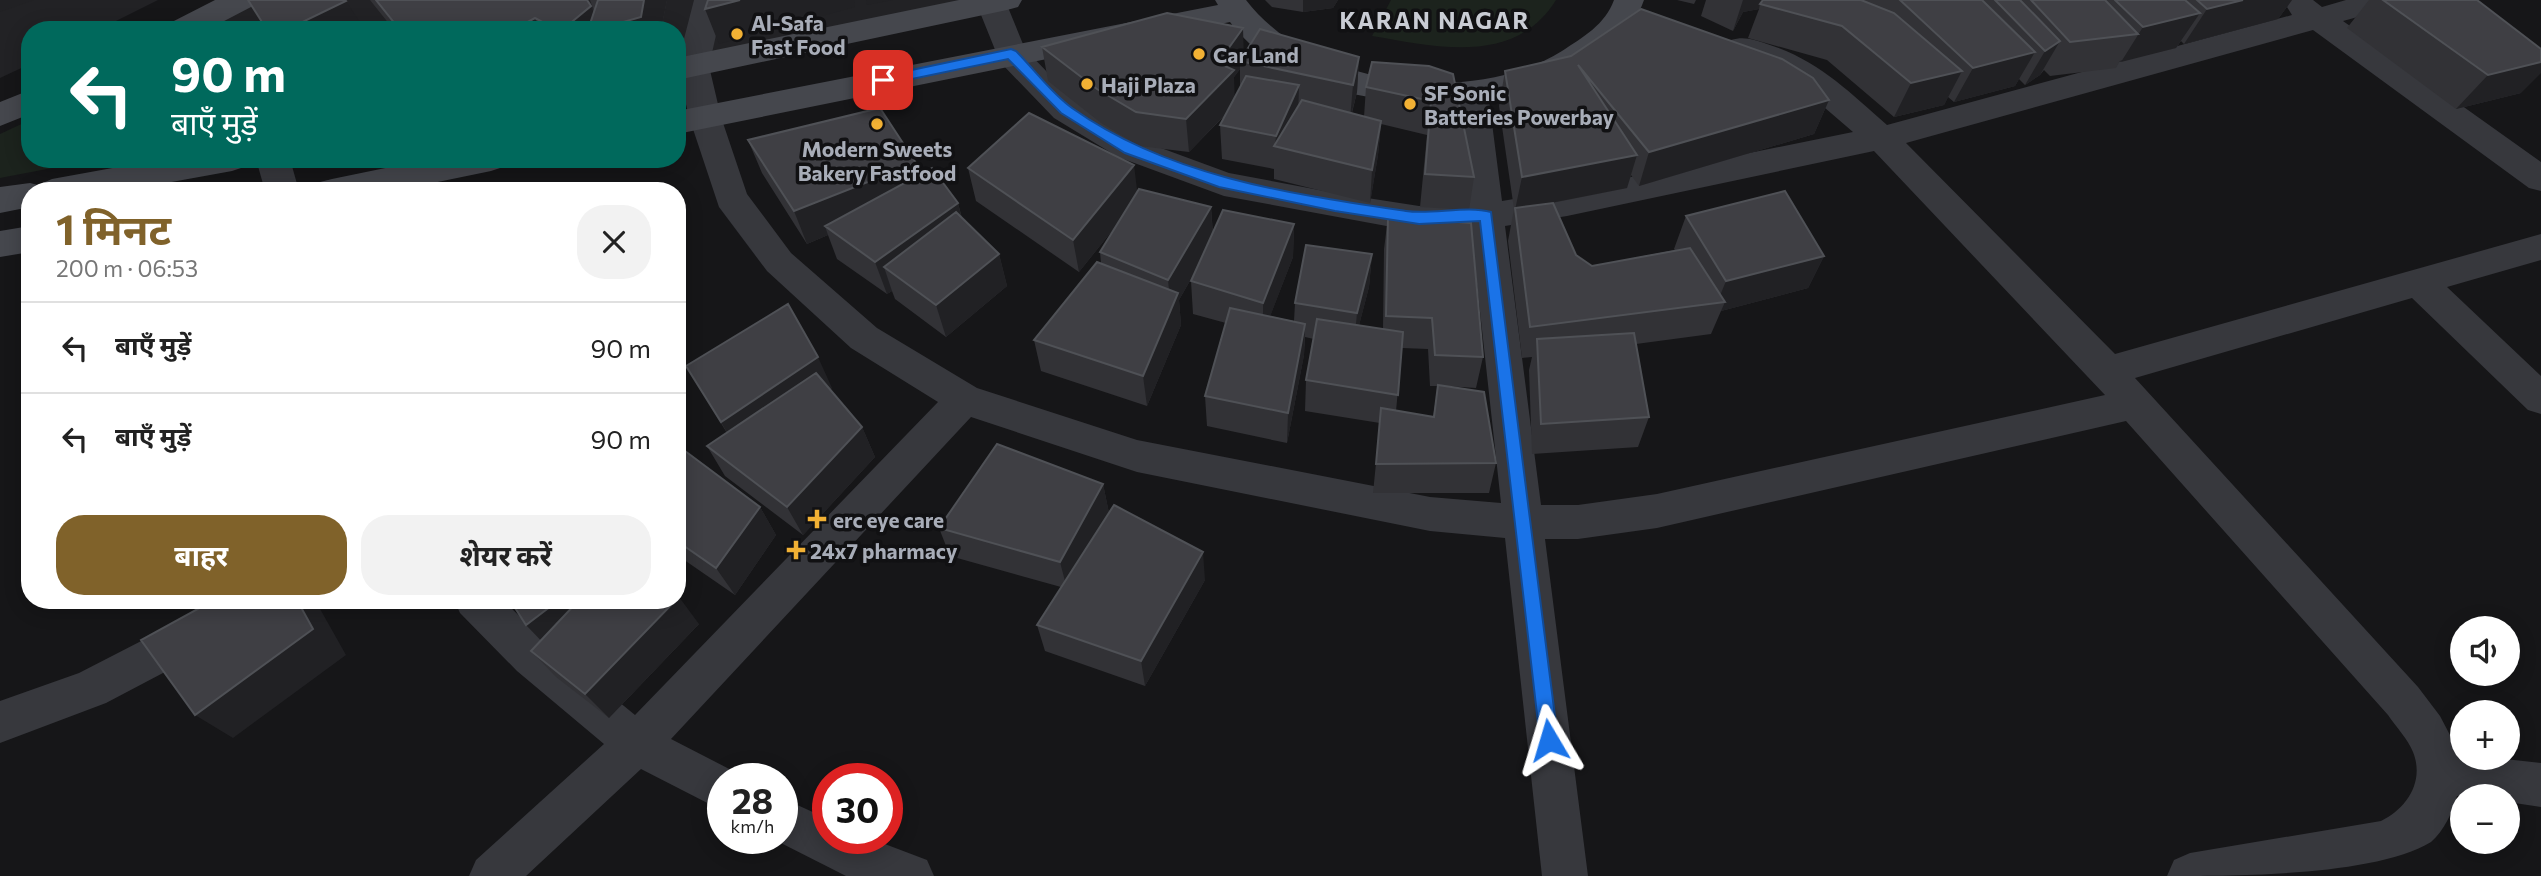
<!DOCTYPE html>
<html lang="hi">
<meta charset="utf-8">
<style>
:root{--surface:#fff;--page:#f2f2f2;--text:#222;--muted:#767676;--line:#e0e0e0;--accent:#80622a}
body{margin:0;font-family:Commissioner,"Noto Sans Devanagari",sans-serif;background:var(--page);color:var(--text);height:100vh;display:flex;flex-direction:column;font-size:26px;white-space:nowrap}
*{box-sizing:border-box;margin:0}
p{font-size:23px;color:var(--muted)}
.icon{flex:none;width:38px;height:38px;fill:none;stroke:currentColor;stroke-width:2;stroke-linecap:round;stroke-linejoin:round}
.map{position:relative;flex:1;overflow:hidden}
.side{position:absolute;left:21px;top:182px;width:665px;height:427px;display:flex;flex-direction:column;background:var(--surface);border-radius:28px;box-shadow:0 4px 18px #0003}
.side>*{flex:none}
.hud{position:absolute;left:21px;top:21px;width:665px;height:147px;border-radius:28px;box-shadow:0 4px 18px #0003;background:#00695c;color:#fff;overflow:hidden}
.tools{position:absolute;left:2450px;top:616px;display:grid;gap:14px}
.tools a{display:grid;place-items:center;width:70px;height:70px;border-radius:50%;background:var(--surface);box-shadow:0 4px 18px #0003;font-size:35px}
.speed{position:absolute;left:707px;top:763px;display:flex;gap:14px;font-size:35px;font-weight:700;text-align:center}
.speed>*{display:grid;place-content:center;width:91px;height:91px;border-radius:50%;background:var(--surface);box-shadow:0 4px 18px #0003;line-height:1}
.speed small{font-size:18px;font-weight:400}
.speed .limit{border:10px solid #d22;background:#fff;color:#111}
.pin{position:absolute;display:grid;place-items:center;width:60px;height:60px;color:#fff;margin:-30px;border-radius:14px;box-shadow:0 4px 10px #0006}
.me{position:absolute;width:77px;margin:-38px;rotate:353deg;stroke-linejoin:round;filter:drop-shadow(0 0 5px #0008)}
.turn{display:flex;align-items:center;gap:24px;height:147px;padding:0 35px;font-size:32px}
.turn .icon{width:91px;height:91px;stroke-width:2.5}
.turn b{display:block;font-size:49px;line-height:60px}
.round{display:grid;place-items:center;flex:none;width:74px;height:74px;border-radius:28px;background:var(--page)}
.head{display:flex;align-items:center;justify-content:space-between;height:119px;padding:0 35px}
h1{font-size:42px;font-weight:700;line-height:52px;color:var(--accent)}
.primary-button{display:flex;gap:14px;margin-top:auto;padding:14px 35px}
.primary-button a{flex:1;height:80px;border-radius:28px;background:var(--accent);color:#fff;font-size:28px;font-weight:700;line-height:80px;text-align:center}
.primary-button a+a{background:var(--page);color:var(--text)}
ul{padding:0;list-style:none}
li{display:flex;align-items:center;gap:21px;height:91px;padding:0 35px;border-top:2px solid var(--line)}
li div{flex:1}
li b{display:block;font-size:26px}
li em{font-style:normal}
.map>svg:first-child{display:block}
</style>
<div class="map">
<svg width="2541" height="876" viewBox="0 0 2541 876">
<rect width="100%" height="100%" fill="#161618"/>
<path fill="#222225" d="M 0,0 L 158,0 L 98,30 L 30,30 L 30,64 L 0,78 Z
M 241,0 L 1007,0 L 677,69 L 677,30 L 193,30 Z"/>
<path fill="#1c231d" d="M 1391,0 L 1556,0 C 1515,66 1437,47 1372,36 Z
M 30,120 L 30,159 L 99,159 L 0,178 L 0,134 Z"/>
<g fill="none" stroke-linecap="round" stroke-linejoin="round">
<path fill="#37383d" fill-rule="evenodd" d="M 694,0 L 724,0 L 709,66 L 721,117 L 747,194 L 791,253 L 877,328 L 977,388 L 1137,440 L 1430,497 L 1501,503 L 1471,229 L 1419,232 L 1224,196 L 1118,157 L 1054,118 L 1000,62 L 975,0 L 1005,0 L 1025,49 L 1076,102 L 1142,141 L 1229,173 L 1335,193 L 1419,206 L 1468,204 L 1456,92 L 1461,84 L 1472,81 L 1483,84 L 1488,92 L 1502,201 L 1567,190 L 1853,132 L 1789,77 L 1769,67 L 1731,54 L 1726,47 L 1731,40 C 1745,36 1754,40 1767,44 C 1818,60 1848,91 1887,125 L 2292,15 L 2287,7 L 2291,0 L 2313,0 L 2322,7 L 2346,0 L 2398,0 L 2394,7 L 2343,21 L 2541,162 L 2541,191 L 2529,188 L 2313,30 L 1906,143 L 2115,354 L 2541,234 L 2541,260 L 2447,287 L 2541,376 L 2541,414 L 2528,410 L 2412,298 L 2135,378 L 2418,687 L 2440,716 L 2462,758 L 2496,758 L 2541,763 L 2541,807 L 2508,802 L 2508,796 L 2457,796 C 2452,813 2444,831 2431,842 C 2374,876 2238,876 2167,876 L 2174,860 L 2190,853 L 2381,821 C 2406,809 2425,782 2413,752 C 2408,739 2396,727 2388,715 L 2126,421 L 1657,528 L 1578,539 L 1545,539 L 1588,876 L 1542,876 L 1505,538 L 1430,531 L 1137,472 L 971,417 L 671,739 L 739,774 L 741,779 L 723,779 L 723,811 L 641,769 L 526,876 L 469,876 L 476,860 L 604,744 L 517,671 L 460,613 L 454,600 L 503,600 L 547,643 L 635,715 L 938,402 L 851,348 L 767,271 L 719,207 L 689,117 L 677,66 ZM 1874,151 L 2105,395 L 1657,494 L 1578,505 L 1541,505 L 1505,226 L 1567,216 Z
M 256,159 L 290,159 L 299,191 L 265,191 Z
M 221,600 L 283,600 L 277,613 L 106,703 L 0,743 L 0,701 L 79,673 Z
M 782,798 L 828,819 L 828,838 L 869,838 L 927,860 L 934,876 L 846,876 L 771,838 L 782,838 Z"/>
<path fill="#45474d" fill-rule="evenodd" d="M 215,0 L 255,0 L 251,7 L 207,30 L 166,30 L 170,23 Z
M 959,0 L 1022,0 L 1018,7 L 1007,10 L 677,80 L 677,58 Z
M 1215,0 L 1246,0 C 1313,87 1470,108 1562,51 C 1583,37 1605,25 1614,0 L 1644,0 C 1633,31 1611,48 1584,65 C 1492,125 1300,116 1230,22 L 677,134 L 677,111 L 1218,5 Z
M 30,90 L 30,114 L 0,126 L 0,102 Z
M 162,159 L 249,159 L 244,167 L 232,171 L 122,191 L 30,191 L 30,207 L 0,213 L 0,187 L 30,183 L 38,185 L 52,179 Z
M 429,159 L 508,159 L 503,167 L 491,171 L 394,191 L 315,191 L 320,182 L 332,179 Z
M 30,226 L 30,252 L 0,257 L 0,231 Z"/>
</g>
<path fill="#323236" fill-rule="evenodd" d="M 370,0 L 587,0 L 594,11 L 590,0 L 667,0 L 661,30 L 394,30 Z
M 1265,0 L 1338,0 L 1333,8 L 1303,12 L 1272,7 Z
M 1677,0 L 1696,0 L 1694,4 Z
M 1706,0 L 2292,0 L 2278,19 L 2184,44 L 2181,41 L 2176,48 L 2120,61 L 2116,68 L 2050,76 L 2044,70 L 2040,75 L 2025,85 L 2019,79 L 2015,86 L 1954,102 L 1948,97 L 1944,105 L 1894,117 L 1827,60 L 1748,38 L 1759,9 L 1743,12 L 1733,31 L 1701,16 Z
M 2369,0 L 2477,0 L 2521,93 L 2456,109 L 2347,28 Z
M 1042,47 L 1359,57 L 1357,92 L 1352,113 L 1364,117 L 1366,87 L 1429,66 L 1474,177 L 1469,210 L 1420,207 L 1427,135 L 1381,124 L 1378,155 L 1370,203 L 1274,179 L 1274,169 L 1222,159 L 1220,125 L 1228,112 L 1189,152 L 1139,146 L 1101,123 L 1048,81 ZM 1240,69 L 1240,88 L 1234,99 L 1234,77 Z
M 1571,56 L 1829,100 L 1814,134 L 1639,186 L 1631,175 L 1627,188 L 1552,203 L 1576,255 L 1592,266 L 1675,250 L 1674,249 L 1686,216 L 1824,256 L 1808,288 L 1721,311 L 1711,334 L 1636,344 L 1649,417 L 1638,447 L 1532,454 L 1529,370 L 1532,357 L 1522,358 L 1508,241 L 1514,209 L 1499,106 L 1505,71 Z
M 748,140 L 919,175 L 958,203 L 962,218 L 999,254 L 1007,286 L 946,337 L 895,299 L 892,291 L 887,294 L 837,259 L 828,235 L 807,244 L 762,173 Z
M 968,168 L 1137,191 L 1211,207 L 1213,234 L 1294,224 L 1293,257 L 1270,316 L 1294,321 L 1295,303 L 1372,254 L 1369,287 L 1359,325 L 1383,329 L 1384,249 L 1388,217 L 1483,357 L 1476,388 L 1445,386 L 1496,463 L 1489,493 L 1373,493 L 1380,423 L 1305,411 L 1306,380 L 1314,339 L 1305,337 L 1304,355 L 1287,443 L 1207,426 L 1205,396 L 1226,323 L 1193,314 L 1191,281 L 1199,265 L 1179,300 L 1181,325 L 1147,406 L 1041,371 L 1034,340 L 1101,263 L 1100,252 L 1115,227 L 1079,272 L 976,201 ZM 1402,348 L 1428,349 L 1430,386 L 1438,386 L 1433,417 L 1396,411 Z
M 686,366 L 832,388 L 830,389 L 862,427 L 875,457 L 803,535 L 725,476 L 707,446 L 727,433 Z
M 677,445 L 760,507 L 776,535 L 735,595 L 677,555 Z
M 1103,484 L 1109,513 L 1105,519 L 1205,580 L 1145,686 L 1045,651 L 1037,625 L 1061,587 L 950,556 L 939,528 Z
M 699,624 L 609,718 L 556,677 L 531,651 L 541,640 Z"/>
<path fill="#212124" d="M 0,0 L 34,0 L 0,12 Z
M 644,0 L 667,0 L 661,30 L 562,30 L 591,6 L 602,28 Z
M 740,0 L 854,0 L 855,7 L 719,44 L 705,9 Z
M 866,0 L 893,0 L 867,5 Z
M 1303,0 L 1338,0 L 1333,8 L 1303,12 Z
M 1743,0 L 1770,0 L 1760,4 L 1759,9 L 1743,12 L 1733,31 Z
M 2243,0 L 2292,0 L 2278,19 L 2184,44 L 2207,9 Z
M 346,1 L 365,30 L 286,30 Z
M 2200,13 L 2176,48 L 2121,62 L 2143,27 Z
M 535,18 L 541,30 L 513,30 Z
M 1243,28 L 1244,62 L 1240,61 L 1240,69 L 1234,77 L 1235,104 L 1189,152 L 1186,119 L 1218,63 Z
M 2060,41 L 2040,75 L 2025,85 L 2045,51 Z
M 2035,52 L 2015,86 L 1954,102 L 1973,68 Z
M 1359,57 L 1357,92 L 1350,119 L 1353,85 Z
M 2541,62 L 2541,73 L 2521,93 L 2456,109 L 2488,75 Z
M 1962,71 L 1944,105 L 1894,117 L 1911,83 Z
M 1299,85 L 1298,119 L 1275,146 L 1276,136 Z
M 1829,100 L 1814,134 L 1639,186 L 1649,152 Z
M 1381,121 L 1378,155 L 1370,203 L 1372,170 Z
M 1637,155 L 1627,188 L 1515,210 L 1522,177 Z
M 916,163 L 925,196 L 825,226 L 828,235 L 807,244 L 794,211 Z
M 1134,165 L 1138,198 L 1079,272 L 1073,240 Z
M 958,203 L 966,236 L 884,267 L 892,291 L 887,294 L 875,262 Z
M 1211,207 L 1213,240 L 1179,300 L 1181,325 L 1147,406 L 1143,376 L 1171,310 L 1168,280 Z
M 1294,224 L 1293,257 L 1263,335 L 1263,303 Z
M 999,254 L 1007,286 L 946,337 L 936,305 Z
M 1372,254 L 1369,287 L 1354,345 L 1357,313 Z
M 1824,256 L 1808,288 L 1721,311 L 1725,302 L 1717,303 L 1726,281 Z
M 1305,324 L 1304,355 L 1287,443 L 1288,413 Z
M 818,357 L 832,388 L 738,452 L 721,422 Z
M 862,427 L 875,457 L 803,535 L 787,507 Z
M 1103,484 L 1109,513 L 1067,589 L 1060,562 Z
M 760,507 L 776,535 L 735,595 L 716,568 Z
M 1203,552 L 1205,580 L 1145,686 L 1141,661 Z
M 679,597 L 699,624 L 609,718 L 585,694 L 676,600 L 677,600 Z
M 297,600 L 315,600 L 346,655 L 233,738 L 195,715 Z
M 559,600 L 617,600 L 551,651 L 526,625 Z"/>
<path fill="#3f3f44" stroke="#4f5156" stroke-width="2" d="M 248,0 L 345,0 L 346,1 L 286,30 L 267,30 Z
M 376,0 L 587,0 L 591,6 L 562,30 L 557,30 L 535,18 L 513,30 L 400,30 Z
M 598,0 L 644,0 L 641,17 L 595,30 L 588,30 Z
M 708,0 L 740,0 L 705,9 Z
M 1763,0 L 1861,0 L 1894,13 L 1962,71 L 1911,83 L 1842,26 L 1760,4 Z
M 1900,0 L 1982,0 L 2035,52 L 1973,68 Z
M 1995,0 L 2020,0 L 2060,41 L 2045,51 Z
M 2031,0 L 2105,0 L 2138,34 L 2070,42 Z
M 2115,0 L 2185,0 L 2200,13 L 2143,27 Z
M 2197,0 L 2243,0 L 2207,9 Z
M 2383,0 L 2477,0 L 2541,49 L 2541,62 L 2488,75 Z
M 1641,9 L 1782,59 L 1813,78 L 1829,100 L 1649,152 L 1578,65 L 1637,155 L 1522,177 L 1505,71 L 1571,56 Z
M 1167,13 L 1243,28 L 1218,63 L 1234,70 L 1186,119 L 1136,112 L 1097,89 L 1042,47 Z
M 1260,29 L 1359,57 L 1353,85 L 1240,61 Z
M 1372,62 L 1429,66 L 1453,74 L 1474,177 L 1425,174 L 1431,101 L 1366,87 Z
M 1246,76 L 1299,85 L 1276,136 L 1220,125 Z
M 1302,100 L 1381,121 L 1372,170 L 1274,146 Z
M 880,108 L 916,163 L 794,211 L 748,140 Z
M 1029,113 L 1134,165 L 1073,240 L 968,168 Z
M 932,168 L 958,203 L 875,262 L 825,226 Z
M 1139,189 L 1211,207 L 1168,280 L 1100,252 Z
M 1785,191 L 1824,256 L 1726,281 L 1686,216 Z
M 1553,203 L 1576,255 L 1592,266 L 1690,248 L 1725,302 L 1530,327 L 1515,208 Z
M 1223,210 L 1294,224 L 1263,303 L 1191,281 Z
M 956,212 L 999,254 L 936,305 L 884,267 Z
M 1388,217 L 1471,223 L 1483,357 L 1435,355 L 1432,318 L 1386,316 Z
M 1306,245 L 1372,254 L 1357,313 L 1295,303 Z
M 1097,262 L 1178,293 L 1143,376 L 1034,340 Z
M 788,304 L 818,357 L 721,422 L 686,366 Z
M 1230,308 L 1305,324 L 1288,413 L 1205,396 Z
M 1317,319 L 1403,332 L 1398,395 L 1306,380 Z
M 1634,333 L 1649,417 L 1541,424 L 1537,339 Z
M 816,373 L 862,427 L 787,507 L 707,446 Z
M 1438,385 L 1484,392 L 1496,463 L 1376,464 L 1381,408 L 1434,417 Z
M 997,444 L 1103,484 L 1060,562 L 939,528 Z
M 677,445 L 760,507 L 716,568 L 677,541 Z
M 1114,505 L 1203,552 L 1141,661 L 1037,625 Z
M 214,600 L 297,600 L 313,629 L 195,715 L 141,640 Z
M 510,600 L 559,600 L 526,625 Z
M 579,600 L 676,600 L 585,694 L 531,651 Z"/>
<path fill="#1a73e8" stroke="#114b97" stroke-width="2" d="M 1011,49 L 1016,51 C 1034,69 1051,93 1072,108 C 1169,177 1291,194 1406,211 C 1432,215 1467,205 1491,212 L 1558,740 L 1556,746 L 1549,749 L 1543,746 L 1540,740 L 1480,221 L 1419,224 L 1335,211 L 1219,187 L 1125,153 L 1061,113 L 1008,59 L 883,85 L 877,80 L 883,76 Z"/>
<g fill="#f2b134" stroke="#111113" stroke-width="2.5">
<circle cx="737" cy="34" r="7"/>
<circle cx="1199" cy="54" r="7"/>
<circle cx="1087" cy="84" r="7"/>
<circle cx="1410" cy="104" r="7"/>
<circle cx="877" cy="124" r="7"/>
<path d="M813.5 508.5h7v7h7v7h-7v7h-7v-7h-7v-7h7z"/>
<path d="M792.5 539.5h7v7h7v7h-7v7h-7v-7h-7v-7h7z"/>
</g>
<g text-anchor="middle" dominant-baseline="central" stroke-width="7" stroke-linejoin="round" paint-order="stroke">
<g font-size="21" font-weight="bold" fill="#a8adb8" stroke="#111113" text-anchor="start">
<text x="751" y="22">Al-Safa<tspan x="751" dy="24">Fast Food</tspan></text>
<text x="1213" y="54">Car Land</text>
<text x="1101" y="84">Haji Plaza</text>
<text x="1424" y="92">SF Sonic<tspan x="1424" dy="24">Batteries Powerbay</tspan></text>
<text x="877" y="148" text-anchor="middle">Modern Sweets<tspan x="877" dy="24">Bakery Fastfood</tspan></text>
<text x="833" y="519">erc eye care</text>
<text x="810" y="550">24x7 pharmacy</text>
</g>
<g font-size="23" font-weight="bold" letter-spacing="2" fill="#c9ccd4" stroke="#111113">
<text x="1435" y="20">KARAN NAGAR</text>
</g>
</g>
</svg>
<div class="tools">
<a><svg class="icon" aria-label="sound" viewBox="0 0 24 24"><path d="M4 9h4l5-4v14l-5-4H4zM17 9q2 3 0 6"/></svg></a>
<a>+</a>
<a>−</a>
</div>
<div class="speed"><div>28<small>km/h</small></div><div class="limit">30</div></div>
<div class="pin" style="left:883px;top:80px;background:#d93025"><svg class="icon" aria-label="arrive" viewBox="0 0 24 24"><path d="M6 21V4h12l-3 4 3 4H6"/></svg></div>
<svg class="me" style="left:1549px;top:740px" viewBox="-20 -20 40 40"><path d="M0-17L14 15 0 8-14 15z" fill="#1a73e8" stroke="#fff" stroke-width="4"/></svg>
<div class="hud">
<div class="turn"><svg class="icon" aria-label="left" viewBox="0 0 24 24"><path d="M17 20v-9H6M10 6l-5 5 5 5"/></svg><div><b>90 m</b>बाएँ मुड़ें</div></div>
</div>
<section class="side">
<div class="head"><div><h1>1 मिनट</h1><p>200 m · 06:53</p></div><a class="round"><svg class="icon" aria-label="close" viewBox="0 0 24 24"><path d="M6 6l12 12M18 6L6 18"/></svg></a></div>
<ul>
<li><svg class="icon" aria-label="left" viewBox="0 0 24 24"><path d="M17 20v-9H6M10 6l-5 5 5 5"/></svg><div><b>बाएँ मुड़ें</b></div><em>90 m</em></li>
<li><svg class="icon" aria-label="left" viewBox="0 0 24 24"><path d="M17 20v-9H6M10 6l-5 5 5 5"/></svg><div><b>बाएँ मुड़ें</b></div><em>90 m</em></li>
</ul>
<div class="primary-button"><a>बाहर</a><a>शेयर करें</a></div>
</section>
</div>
